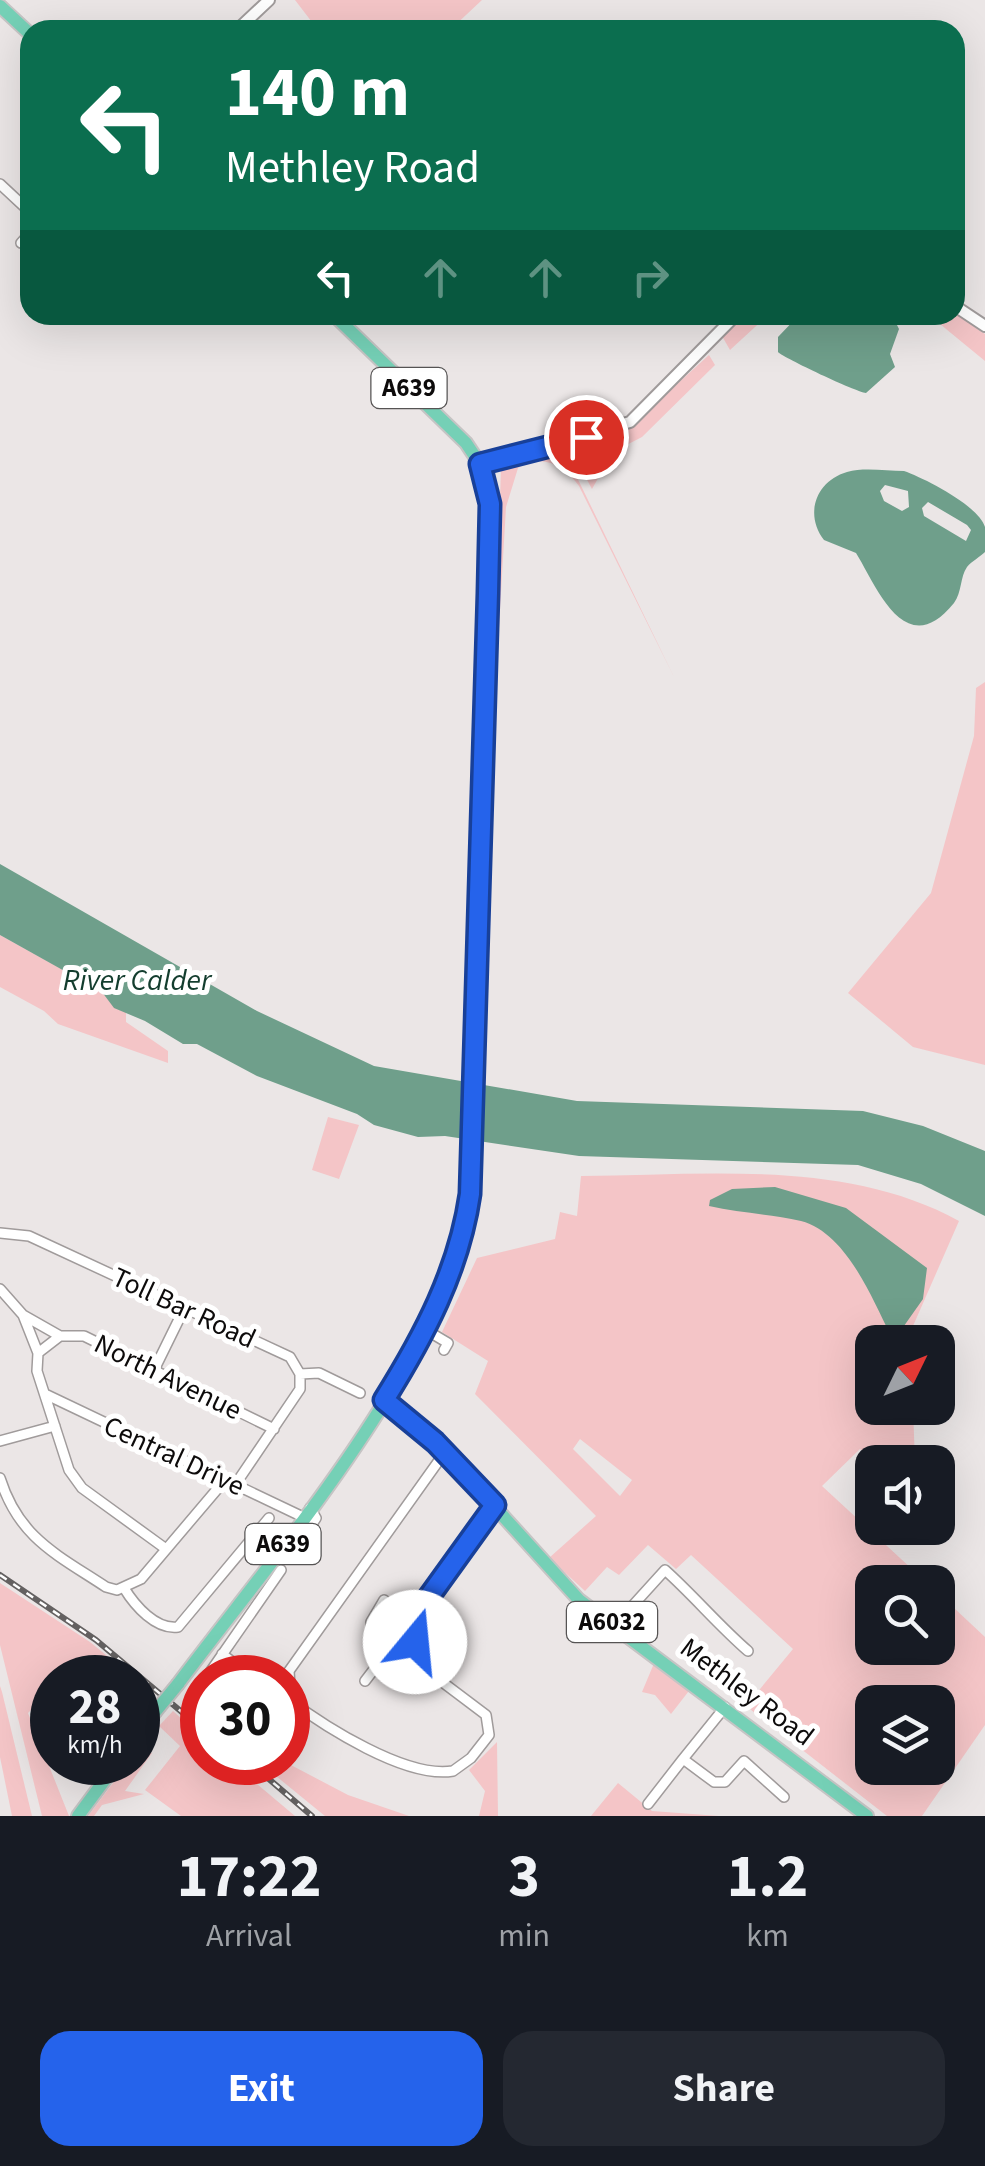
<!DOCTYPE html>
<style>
:root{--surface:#171b24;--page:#242831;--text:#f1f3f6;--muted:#9ea1a6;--accent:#2563eb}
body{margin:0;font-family:"Source Sans 3",sans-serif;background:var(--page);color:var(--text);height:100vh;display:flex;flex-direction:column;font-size:38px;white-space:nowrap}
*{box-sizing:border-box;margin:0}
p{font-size:32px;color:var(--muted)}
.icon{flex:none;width:55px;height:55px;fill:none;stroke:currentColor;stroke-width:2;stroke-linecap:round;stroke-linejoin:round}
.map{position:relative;height:1816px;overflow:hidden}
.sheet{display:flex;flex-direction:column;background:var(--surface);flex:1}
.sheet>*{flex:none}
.top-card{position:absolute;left:20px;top:20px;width:945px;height:305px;border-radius:30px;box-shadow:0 10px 40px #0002;background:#0b6e4f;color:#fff;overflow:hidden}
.needle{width:65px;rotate:47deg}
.tools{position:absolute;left:855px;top:1325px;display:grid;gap:20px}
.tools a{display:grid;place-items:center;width:100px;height:100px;border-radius:20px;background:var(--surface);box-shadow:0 10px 40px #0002;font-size:50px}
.speed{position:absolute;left:30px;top:1655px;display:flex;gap:20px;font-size:50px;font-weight:700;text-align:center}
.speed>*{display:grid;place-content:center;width:130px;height:130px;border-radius:50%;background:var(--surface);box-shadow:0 10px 40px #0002;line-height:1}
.speed small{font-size:25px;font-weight:400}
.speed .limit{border:15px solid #d22;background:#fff;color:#111}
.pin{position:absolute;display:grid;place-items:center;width:85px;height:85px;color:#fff;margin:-42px;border:5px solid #fff;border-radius:50%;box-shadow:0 2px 10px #0007}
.me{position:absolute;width:110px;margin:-55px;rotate:17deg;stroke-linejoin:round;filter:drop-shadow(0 0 8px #0008)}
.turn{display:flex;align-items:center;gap:35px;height:210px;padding:0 40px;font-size:45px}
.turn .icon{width:130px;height:130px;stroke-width:2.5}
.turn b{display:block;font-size:70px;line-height:85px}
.lanes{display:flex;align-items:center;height:95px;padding:0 40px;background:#0003;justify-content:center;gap:50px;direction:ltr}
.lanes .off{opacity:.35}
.eta{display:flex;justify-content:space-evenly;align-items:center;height:170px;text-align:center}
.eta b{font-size:60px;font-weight:700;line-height:70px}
.button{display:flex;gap:20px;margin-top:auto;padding:20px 40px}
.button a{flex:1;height:115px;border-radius:30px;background:var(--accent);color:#fff;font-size:40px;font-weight:700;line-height:115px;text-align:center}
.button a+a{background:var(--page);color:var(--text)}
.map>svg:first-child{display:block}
</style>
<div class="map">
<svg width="985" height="1816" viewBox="0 0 985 1816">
<rect width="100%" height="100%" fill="#ebe6e6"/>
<path fill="#f4c5c7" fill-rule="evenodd" d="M 295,0 L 482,0 L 450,30 L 318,30 Z
M 955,313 L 985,334 L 985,361 L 929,315 Z
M 742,315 L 768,315 L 730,350 L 722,336 Z
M 709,355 L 715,365 L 642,437 L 613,452 L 592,489 L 578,463 L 580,448 L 631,426 Z
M 560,453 L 570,463 L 674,677 L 579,486 C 564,465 542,453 518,468 L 506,507 L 495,695 L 501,464 Z
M 985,682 L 985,1065 L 913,1047 L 848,993 L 931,893 L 974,736 L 976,688 Z
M 0,935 L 103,992 L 126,1012 L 126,1022 L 168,1051 L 168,1063 L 58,1024 L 44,1011 L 0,987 Z
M 328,1117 L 359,1125 L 339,1179 L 312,1170 Z
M 581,1176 C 706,1175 847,1159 959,1221 L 906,1342 L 872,1342 L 872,1408 L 913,1408 L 915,1462 L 878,1462 L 860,1449 L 822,1486 L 926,1582 L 872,1582 L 872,1648 L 938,1648 L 938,1593 L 985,1637 L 985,1725 L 922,1816 L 887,1816 L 746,1706 L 793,1649 L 691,1555 L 676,1569 L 648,1545 L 619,1575 L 607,1567 L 585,1591 L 549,1558 L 596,1516 L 475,1394 L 488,1361 L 442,1332 L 477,1258 L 555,1239 L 560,1212 L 577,1216 ZM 580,1439 L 632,1480 L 620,1496 L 573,1449 ZM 872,1702 L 938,1702 L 938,1768 L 872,1768 Z
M 0,1583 L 90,1642 L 133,1677 L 109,1677 L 92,1665 L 73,1669 L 64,1677 L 52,1678 L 52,1689 L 28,1713 L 69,1816 L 42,1816 L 0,1645 Z
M 655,1661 L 692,1687 L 671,1714 L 655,1695 L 642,1692 Z
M 0,1686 L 2,1692 L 32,1816 L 12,1816 L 0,1757 Z
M 173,1711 L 202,1737 L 202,1762 L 232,1763 L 295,1816 L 181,1816 L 145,1790 L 180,1746 L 159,1726 Z
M 497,1742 L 498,1816 L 479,1816 L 485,1791 L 469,1770 Z
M 140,1747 L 152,1753 L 125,1791 L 144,1794 L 102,1805 L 94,1816 L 88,1816 L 128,1763 L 138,1762 Z
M 288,1750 L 298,1755 L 289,1764 L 348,1795 L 409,1816 L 325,1816 L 260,1763 L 288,1762 Z
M 618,1783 L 652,1811 L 719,1816 L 591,1816 Z"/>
<path fill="#6f9f8b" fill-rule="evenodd" d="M 799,315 L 892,315 L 899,329 L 890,354 L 895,367 L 866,393 C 856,392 784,358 778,352 L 778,337 Z
M 904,471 C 924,478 978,505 985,527 C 985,533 985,545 985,552 C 980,557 972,561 967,567 C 960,577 962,592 954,603 C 905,664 876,585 856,553 L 824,540 C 804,514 816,481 847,472 C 864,467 886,471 904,471 ZM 885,485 L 908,491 L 909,507 L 902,511 L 884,501 L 880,491 ZM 928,502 L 967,525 L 971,530 L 966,541 L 924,516 L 922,508 Z
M 0,864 L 257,1011 L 374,1066 L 577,1101 L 863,1111 L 923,1126 L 985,1151 L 985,1216 L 921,1184 L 858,1165 L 579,1156 L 445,1136 L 418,1137 L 374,1125 L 357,1114 L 257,1076 L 197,1044 L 183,1044 L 145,1021 L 114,1008 L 102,992 L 0,935 Z
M 775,1187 L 846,1208 L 927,1268 L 923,1299 L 899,1333 L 890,1334 C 871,1296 846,1233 801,1221 C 771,1214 739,1213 709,1206 L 710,1200 L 732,1189 Z"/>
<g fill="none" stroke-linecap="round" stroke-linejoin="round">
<g stroke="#a09b9b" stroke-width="12">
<path id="minor" d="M 0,184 L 30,212
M 21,243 L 30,233
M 0,1233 L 29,1236 L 290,1357 L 300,1374
M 0,1289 L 23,1315 L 60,1336
M 23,1315 L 38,1353
M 426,1330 L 448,1343 L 444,1350
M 60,1336 L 38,1353 L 37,1371 L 69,1470 L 82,1488 L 166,1549
M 60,1336 L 84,1336 L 274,1429
M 154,1370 L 184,1309
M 300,1374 L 319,1373 L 360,1393
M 45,1394 L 303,1517
M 0,1441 L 55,1426
M 0,1478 C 19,1538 56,1554 106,1587 L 117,1590 L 141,1579 L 225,1480
M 235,1485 L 300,1389 L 300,1374
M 296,1549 L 316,1518 L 310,1508
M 124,1588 C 135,1606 156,1630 178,1627 L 269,1518
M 616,1624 L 665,1570 C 695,1597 718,1625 748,1651
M 222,1654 L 254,1678
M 289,1671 L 291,1702
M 206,1678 L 281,1570
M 284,1678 L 445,1452
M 365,1681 L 378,1664 L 371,1622 L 384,1600 L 414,1622
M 288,1699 C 324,1726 406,1779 453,1771 L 471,1758 L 489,1735 L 486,1715 L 429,1672 L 418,1651 L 414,1622 L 495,1505
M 725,1707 L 683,1759 L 714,1782 L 725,1782 L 744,1761 L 784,1797
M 648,1804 L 683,1759"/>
</g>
<g stroke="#a09b9b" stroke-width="14">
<path id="tertiary" d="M 237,30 L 269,0
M 955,306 L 985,326
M 480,464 L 630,422 L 736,315"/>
</g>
<g stroke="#c5c4c4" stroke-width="16">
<path id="primary" d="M 0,6 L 30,34
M 384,1400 L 445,1452 L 579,1600 L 867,1816
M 178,1684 C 278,1550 446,1361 470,1194 L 489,491 L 480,464 L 466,443 L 334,315
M 138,1736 L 155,1712
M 78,1816 L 118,1762"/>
</g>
<use href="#minor" stroke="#fff" stroke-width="9"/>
<use href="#tertiary" stroke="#fff" stroke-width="10"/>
<use href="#primary" stroke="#75d0b6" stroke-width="12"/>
<g stroke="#646161" stroke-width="6">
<path id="rail" d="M 0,1575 L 96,1640 L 202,1729
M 249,1762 L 312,1816"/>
</g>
<use href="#rail" stroke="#fff" stroke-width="2.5" stroke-dasharray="8" stroke-linecap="butt"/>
<g stroke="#c5c4c4" stroke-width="16" stroke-linecap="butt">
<path id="primary-bridge" d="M 155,1712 L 178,1684"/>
</g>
<use href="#primary-bridge" stroke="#75d0b6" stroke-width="12"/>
</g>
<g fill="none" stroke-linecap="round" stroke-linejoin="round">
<g stroke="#184099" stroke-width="25">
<path id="route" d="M 415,1642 L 418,1612 L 495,1505 L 435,1442 L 384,1400 C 424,1336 459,1270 470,1194 L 488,593 L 490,504 L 480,464 L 586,437"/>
</g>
<use href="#route" stroke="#2563eb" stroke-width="18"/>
</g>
<g text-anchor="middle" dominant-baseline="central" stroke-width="10" stroke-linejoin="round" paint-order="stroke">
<g fill="#fff" stroke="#565454" stroke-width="2.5">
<rect x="371.5" y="368" width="75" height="40" rx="8"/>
<rect x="245.5" y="1524" width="75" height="40" rx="8"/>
<rect x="567" y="1602" width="90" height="40" rx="8"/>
</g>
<g font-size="25" font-weight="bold" fill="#0d0b0b">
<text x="409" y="388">A639</text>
<text x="283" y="1544">A639</text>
<text x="612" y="1622">A6032</text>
</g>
<g font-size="28" fill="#0d0b0b" stroke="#fff">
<text transform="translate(184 1308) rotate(25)">Toll Bar Road</text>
<text transform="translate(168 1377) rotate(26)">North Avenue</text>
<text transform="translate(174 1456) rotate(25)">Central Drive</text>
<text transform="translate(747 1692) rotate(37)">Methley Road</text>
</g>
<g font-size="30" font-style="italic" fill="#133d2e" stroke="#fff">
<text x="137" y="980">River Calder</text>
</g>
</g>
</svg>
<div class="tools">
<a><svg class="needle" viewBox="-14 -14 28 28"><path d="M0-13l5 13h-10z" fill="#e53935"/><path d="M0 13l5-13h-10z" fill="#9ea1a6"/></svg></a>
<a><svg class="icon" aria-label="sound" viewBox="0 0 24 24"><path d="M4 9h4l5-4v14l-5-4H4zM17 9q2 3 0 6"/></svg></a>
<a><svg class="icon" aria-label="search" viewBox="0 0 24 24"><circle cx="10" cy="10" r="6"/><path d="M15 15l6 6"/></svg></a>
<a><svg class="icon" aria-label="layers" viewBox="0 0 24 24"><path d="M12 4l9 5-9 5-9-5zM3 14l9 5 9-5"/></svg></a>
</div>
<div class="speed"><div>28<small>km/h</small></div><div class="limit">30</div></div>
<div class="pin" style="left:586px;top:437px;background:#d93025"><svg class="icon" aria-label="arrive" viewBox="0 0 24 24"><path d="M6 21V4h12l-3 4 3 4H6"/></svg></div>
<svg class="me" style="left:415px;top:1642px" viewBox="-20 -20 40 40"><circle r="19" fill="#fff"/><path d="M0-13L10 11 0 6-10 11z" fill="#2563eb"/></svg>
<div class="top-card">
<div class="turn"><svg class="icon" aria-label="left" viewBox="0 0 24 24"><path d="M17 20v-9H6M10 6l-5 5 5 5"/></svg><div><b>140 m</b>Methley Road</div></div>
<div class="lanes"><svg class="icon" aria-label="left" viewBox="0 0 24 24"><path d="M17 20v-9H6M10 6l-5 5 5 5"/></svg><svg class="icon off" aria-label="ahead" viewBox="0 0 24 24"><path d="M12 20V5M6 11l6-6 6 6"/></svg><svg class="icon off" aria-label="ahead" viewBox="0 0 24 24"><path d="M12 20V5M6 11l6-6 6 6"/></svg><svg class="icon off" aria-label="right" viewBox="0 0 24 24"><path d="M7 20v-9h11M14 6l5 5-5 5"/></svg></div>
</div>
</div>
<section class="sheet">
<div class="eta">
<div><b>17:22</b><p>Arrival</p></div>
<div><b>3</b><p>min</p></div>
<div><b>1.2</b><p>km</p></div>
</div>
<div class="button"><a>Exit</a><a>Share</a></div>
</section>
